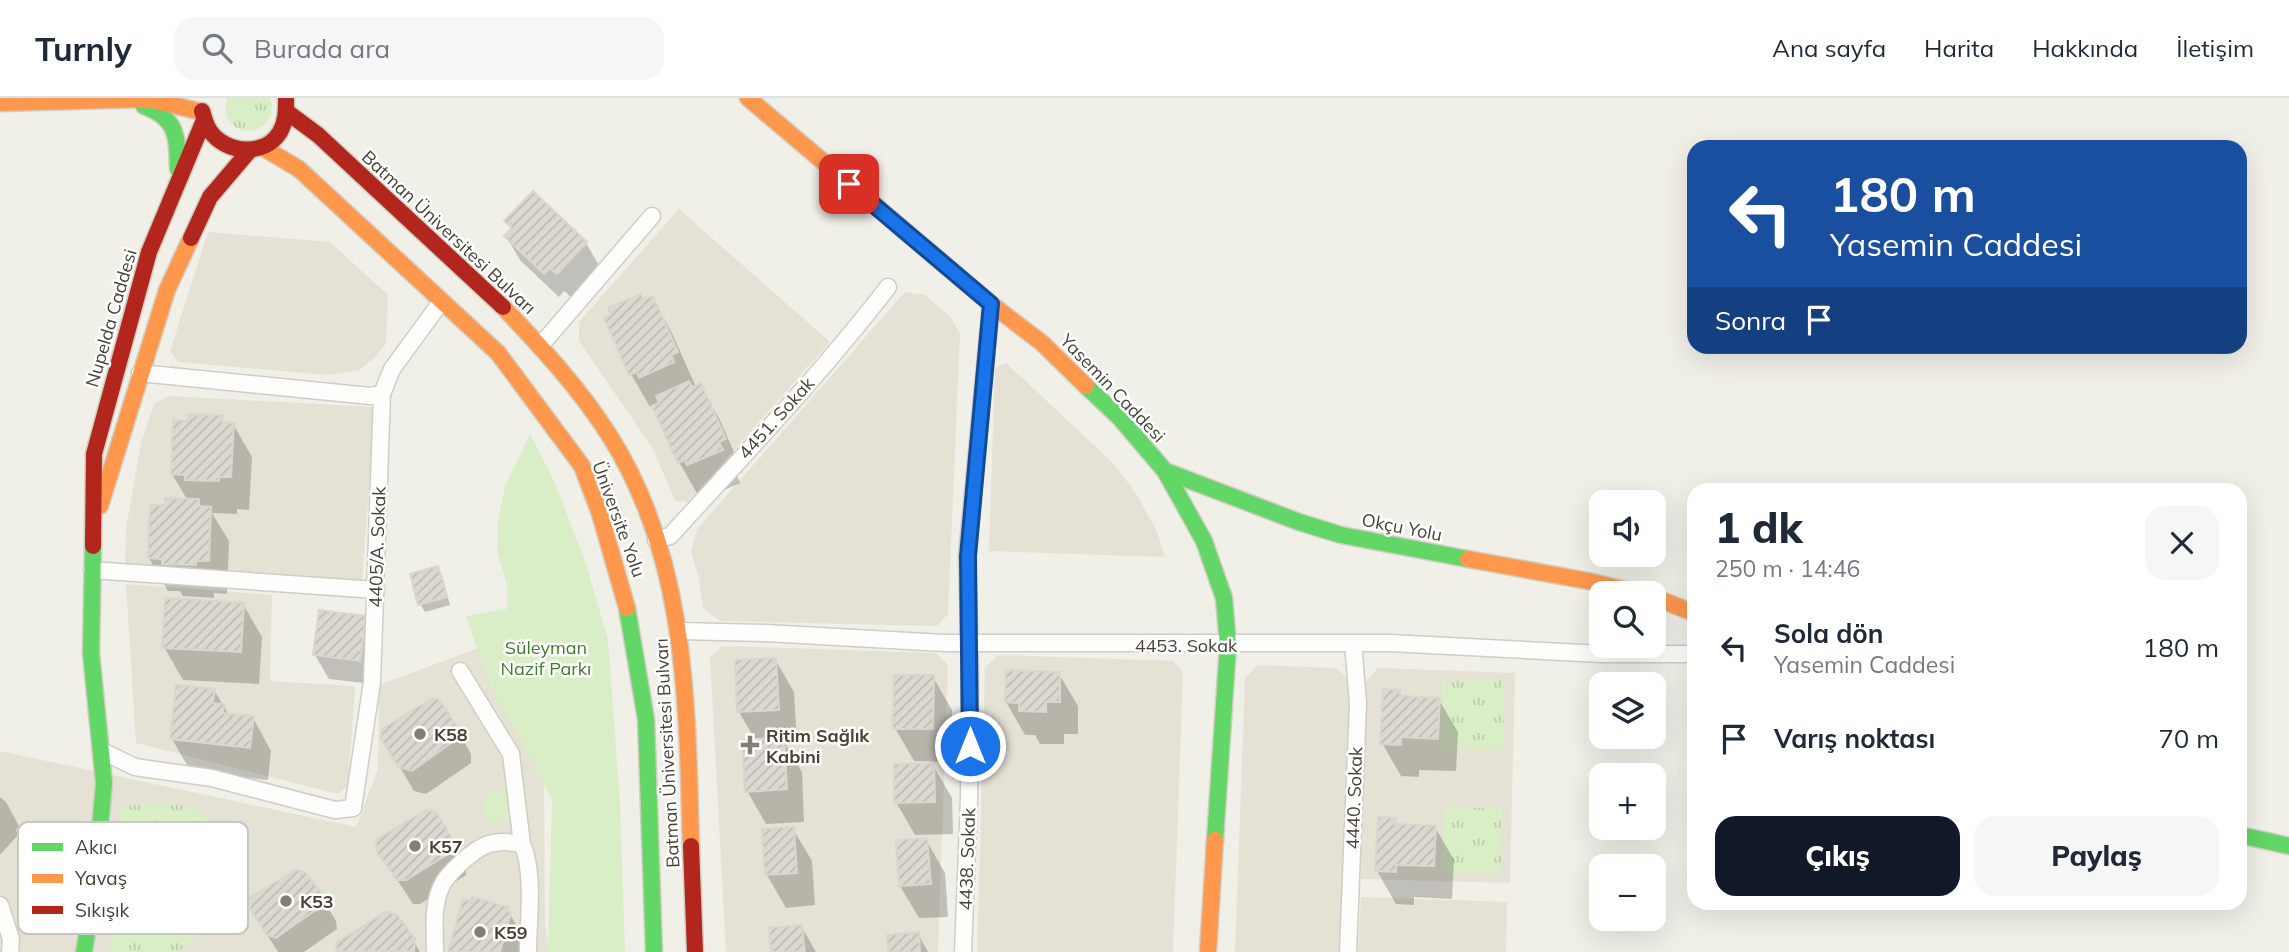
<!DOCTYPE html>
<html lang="tr">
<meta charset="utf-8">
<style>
:root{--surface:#fff;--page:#f6f6f7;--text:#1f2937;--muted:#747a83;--line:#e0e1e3;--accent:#111827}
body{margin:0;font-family:Mulish,sans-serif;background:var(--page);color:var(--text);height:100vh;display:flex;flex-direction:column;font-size:26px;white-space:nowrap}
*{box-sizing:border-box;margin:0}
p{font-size:23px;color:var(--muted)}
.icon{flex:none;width:38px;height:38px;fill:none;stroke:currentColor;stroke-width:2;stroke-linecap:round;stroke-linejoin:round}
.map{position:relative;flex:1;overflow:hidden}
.details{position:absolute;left:1687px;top:385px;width:560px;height:427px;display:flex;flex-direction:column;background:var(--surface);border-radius:21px;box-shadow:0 7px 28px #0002}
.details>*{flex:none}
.banner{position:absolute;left:1687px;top:42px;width:560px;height:214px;border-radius:21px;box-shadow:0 7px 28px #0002;background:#1a4fa0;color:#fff;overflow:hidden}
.fabs{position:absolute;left:1589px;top:392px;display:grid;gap:14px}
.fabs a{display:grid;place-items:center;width:77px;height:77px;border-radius:14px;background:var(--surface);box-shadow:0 7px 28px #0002;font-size:35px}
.pin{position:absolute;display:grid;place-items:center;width:60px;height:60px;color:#fff;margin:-30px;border-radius:14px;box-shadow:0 4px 10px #0006}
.me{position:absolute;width:77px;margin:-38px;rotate:0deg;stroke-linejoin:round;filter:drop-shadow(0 0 5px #0008)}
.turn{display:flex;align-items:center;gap:24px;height:147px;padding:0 28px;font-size:32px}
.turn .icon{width:91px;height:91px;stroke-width:2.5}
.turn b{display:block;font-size:49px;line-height:60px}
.then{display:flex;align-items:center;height:66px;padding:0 28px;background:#0003;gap:14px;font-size:26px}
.round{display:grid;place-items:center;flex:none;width:74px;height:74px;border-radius:21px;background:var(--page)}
.head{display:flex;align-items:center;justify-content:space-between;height:119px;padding:0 28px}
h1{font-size:42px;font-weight:800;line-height:52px}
.button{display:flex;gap:14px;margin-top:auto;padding:14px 28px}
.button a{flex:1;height:80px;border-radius:21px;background:var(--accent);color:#fff;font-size:28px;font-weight:800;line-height:80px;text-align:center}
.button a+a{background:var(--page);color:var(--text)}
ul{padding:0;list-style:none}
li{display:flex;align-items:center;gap:21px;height:91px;padding:0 28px}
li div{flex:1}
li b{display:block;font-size:26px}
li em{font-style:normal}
header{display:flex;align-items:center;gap:42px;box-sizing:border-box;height:98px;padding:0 35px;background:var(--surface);border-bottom:2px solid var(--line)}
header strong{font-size:33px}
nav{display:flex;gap:38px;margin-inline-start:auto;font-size:24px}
.search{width:490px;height:63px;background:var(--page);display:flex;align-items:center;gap:18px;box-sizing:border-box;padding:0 24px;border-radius:21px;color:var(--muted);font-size:26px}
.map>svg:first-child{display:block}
</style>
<header>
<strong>Turnly</strong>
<div class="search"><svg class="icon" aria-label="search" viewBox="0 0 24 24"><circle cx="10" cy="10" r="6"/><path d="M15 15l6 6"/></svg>Burada ara</div>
<nav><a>Ana sayfa</a><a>Harita</a><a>Hakkında</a><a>İletişim</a></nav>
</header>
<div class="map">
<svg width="2289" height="854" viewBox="0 0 2289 854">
<defs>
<pattern id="grass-tufts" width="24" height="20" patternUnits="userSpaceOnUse" patternTransform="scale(1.75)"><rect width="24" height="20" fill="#d9edc6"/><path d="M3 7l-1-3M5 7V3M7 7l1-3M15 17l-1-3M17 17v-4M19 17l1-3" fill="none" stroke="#bcccab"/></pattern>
<pattern id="building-hatch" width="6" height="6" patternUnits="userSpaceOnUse" patternTransform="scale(1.75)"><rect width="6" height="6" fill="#dad8d1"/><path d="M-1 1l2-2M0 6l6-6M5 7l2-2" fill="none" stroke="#bcbbb4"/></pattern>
</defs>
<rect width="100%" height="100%" fill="#f0efe8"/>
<path fill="#e5e2d5" d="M 679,111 L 830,244 L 688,404 L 675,403 L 653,351 L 579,243 L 579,224 Z
M 208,134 L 330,144 L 388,197 L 386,246 L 374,260 L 359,272 L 328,277 L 178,264 L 170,253 Z
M 905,194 L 925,197 L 950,218 L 960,236 L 948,516 L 937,528 L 720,523 L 703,510 L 699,480 L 691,453 L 697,431 Z
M 1006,265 L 1113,365 L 1135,394 L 1157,433 L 1165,459 L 989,453 L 995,270 Z
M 168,298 L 375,309 L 362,483 L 125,468 L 126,431 L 141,345 L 154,306 Z
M 126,486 L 272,497 L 270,583 L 355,588 L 348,688 L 339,695 L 334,695 L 136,645 Z
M 484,548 L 544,683 L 545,825 L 549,854 L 0,854 L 0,653 L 356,729 L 378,671 L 379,587 Z
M 722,548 L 936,555 L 948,567 L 938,854 L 726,854 L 710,559 Z
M 998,557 L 1173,563 L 1183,574 L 1173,854 L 977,854 L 985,570 Z
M 1258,567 L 1336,570 L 1349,581 L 1340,854 L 1235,854 L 1245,580 Z
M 1378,570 L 1515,575 L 1510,785 L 1361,781 L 1366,584 Z
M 1361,799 L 1507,804 L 1506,854 L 1358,854 Z"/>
<path fill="url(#grass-tufts)" d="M 227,0 L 270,0 C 283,43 214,44 227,0 Z
M 1503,582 L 1504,651 L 1442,651 L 1442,583 Z
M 164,703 L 194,711 L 210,721 C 192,740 169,751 151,770 C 152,782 154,788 162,797 C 178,816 183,817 208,815 L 214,829 L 176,854 L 109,854 C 117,806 121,758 120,709 Z
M 1444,709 L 1502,710 L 1501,776 L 1443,775 Z"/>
<path fill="#d9edc6" d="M 530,336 L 555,385 L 587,469 L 608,542 L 620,704 L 625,854 L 548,854 L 552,701 L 487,580 L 466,518 L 507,511 L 507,487 L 497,452 L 498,423 L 505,388 Z
M 492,693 L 508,695 L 513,718 C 504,728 493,727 485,718 C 480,707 483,700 492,693 Z"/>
<path fill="#0003" d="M 507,123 L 586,145 L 600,169 L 571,199 L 564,193 L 559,199 L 520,162 L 506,138 L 512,132 Z
M 652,200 L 671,233 L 696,289 L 700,287 L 719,320 L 743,374 L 737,377 L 740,385 L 708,399 L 698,397 L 679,364 L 654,307 L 650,309 L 631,276 L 607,221 Z
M 221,319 L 225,326 L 233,326 L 252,359 L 249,412 L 237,411 L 237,416 L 212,415 L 229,443 L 227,496 L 214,495 L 214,500 L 183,498 L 180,493 L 168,493 L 149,460 L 167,409 L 188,403 L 172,376 L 190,325 Z
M 438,470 L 442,478 L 450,507 L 425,514 L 420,506 Z
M 243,506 L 262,539 L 259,586 L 183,582 L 164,549 Z
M 365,520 L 379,544 L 373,586 L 329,581 L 315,557 Z
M 775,561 L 794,594 L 797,644 L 785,645 L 802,674 L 804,724 L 766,726 L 747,693 L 756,643 L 739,614 Z
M 1059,576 L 1078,608 L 1078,636 L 1064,636 L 1064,646 L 1040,646 L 1035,637 L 1025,637 L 1006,604 Z
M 933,579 L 952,612 L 951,664 L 914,663 L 895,630 Z
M 214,592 L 229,617 L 253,620 L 271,653 L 268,682 L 191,674 L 172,641 Z
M 1399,593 L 1403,600 L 1439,602 L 1458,634 L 1456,673 L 1419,672 L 1419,679 L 1401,678 L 1382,645 Z
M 457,631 L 471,656 L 471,665 L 426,696 L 414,693 L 383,640 Z
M 933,667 L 952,700 L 953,736 L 915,737 L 896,704 Z
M 0,699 L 6,704 L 19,728 L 16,732 L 18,737 L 0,757 Z
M 1395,721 L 1398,728 L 1435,729 L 1454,762 L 1452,801 L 1414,799 L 1414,807 L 1396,806 L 1377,773 Z
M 793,731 L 812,763 L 815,807 L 786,810 L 767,777 Z
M 926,742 L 945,775 L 948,819 L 919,820 L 900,788 Z
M 452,744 L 466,769 L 466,777 L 420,806 L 413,806 L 379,754 Z
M 321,798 L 336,823 L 337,831 L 304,854 L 278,854 L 251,811 Z
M 507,811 L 524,840 L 520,854 L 450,854 Z
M 801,828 L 816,854 L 773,854 Z
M 918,836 L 928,854 L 890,854 Z
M 413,842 L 420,854 L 339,854 L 338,846 Z"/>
<path fill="url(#building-hatch)" stroke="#d9d6ce" stroke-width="2" d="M 533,93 L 587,144 L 557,176 L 550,170 L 544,176 L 504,138 L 512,130 L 504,123 Z
M 641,196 L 643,202 L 653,198 L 678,254 L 671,257 L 674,264 L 639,280 L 637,274 L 629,277 L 604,220 L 611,217 L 608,210 Z
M 689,283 L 692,289 L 701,285 L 726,341 L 719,344 L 723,352 L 687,367 L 685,362 L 678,365 L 652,308 L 659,305 L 656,298 Z
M 188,316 L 222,317 L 222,324 L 234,325 L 231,379 L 219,379 L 219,383 L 185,382 L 185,377 L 171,376 L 173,322 L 188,323 Z
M 165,400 L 199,401 L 199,408 L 211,409 L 209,463 L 196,463 L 196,467 L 162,466 L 162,461 L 148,460 L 150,407 L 165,407 Z
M 438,468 L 447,499 L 418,507 L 410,476 Z
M 165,500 L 244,505 L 241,554 L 162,550 Z
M 319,512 L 366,518 L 360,563 L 313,557 Z
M 776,560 L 779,612 L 737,614 L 735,562 Z
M 1006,572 L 1060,574 L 1060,604 L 1046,604 L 1046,614 L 1019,613 L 1019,605 L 1005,604 Z
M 894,577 L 934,577 L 933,631 L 893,631 Z
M 176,587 L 215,591 L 213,605 L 224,606 L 223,615 L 254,618 L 250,650 L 170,641 Z
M 1383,591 L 1400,592 L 1400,598 L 1440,600 L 1438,641 L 1401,639 L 1401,647 L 1380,646 Z
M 431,601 L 439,601 L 458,630 L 458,640 L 412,673 L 398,669 L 381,640 L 382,631 Z
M 784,639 L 787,691 L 745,694 L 742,642 Z
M 934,665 L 935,704 L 894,705 L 894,666 Z
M 426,712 L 436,714 L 454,743 L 453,753 L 406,782 L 397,782 L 377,754 L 376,742 Z
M 1378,719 L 1396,720 L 1395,726 L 1436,728 L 1434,768 L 1396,767 L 1396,774 L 1375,773 Z
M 794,729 L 797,775 L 765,777 L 762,731 Z
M 927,740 L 931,786 L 899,788 L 896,742 Z
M 295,772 L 305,774 L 323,797 L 324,806 L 276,840 L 267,837 L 250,811 L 249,800 Z
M 472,799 L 508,809 L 507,813 L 511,815 L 500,854 L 448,854 L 463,801 L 471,803 Z
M 387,813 L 398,818 L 415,841 L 414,853 L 337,854 L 336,845 Z
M 802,827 L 805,854 L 771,854 L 769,830 Z
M 919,834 L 920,854 L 888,854 L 887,837 Z"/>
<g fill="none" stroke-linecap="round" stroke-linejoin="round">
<g stroke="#cecdc6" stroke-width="19">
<path id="street" d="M 540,248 L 652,118
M 140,275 L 370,298 L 382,296
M 656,442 L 670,438 C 744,357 821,276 888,189
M 92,472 L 376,492
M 679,533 L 766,535 L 944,545 L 1390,545 L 1602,556 L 1694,556
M 460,573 L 511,656 L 522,746
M 102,653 L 135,669 L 212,680 L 335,712 L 353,710 L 372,584 L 382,296 L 392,271 L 441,204
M 0,807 L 11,841 L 10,854
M 435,854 C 435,833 432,809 441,789 C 447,775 475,750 489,746 C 499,743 512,744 522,746 C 535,774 528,823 528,854
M 963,854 L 969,700 L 970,570 L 967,458 L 991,206
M 1348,854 L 1358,605 L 1353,545"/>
</g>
<g stroke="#d0cebf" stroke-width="19">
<path id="fast" d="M 144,8 C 178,21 177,38 178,71
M 1086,288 L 1120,320 L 1165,373 L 1204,443 L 1224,500 L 1228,547 L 1215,742
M 1165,373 L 1299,424 L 1341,437 L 1468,461
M 627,510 L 646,621 L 654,854
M 2240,737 L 2289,748
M 84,854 L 95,785 L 104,685 L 91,555 L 93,448"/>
</g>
<g stroke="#d0cebf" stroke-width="19">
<path id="slow" d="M 748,0 L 991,206 L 1042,245 L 1086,288
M 0,5 L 148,1 L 202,14
M 262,49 L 299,71 L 498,255 L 582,368 L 600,416 L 627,510
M 503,209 C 542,250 581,292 611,340 C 688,463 687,609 691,748
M 100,408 L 167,192 L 191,140
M 1468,461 L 1588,483 L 1638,495
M 1654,499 L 1694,515
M 1208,854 L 1215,742"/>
</g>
<g stroke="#d0cebf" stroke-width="19">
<path id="jam" d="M 202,13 C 204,19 206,28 210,33 C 226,56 265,59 280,34 C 286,23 286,14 286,2
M 287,14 L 318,37 L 503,209
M 191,140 L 210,99 L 250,52
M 93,448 L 94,356 L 149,154 L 204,22
M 691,748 L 695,854"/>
</g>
<use href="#street" stroke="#fdfdfc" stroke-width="16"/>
<use href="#fast" stroke="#63d668" stroke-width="16"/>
<use href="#slow" stroke="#ff974d" stroke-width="16"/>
<use href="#jam" stroke="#b3261e" stroke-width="16"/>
</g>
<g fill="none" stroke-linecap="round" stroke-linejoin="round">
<g stroke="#114b97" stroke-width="18">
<path id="route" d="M 849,86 L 991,206 L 968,458 L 970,648"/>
</g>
<use href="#route" stroke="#1a73e8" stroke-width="12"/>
</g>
<g fill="#827f73" stroke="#fff" stroke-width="2.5">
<circle cx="420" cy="636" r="7"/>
<path d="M746.5 636.5h7v7h7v7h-7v7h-7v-7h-7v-7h7z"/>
<circle cx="415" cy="748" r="7"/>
<circle cx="286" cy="803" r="7"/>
<circle cx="480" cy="834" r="7"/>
</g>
<g text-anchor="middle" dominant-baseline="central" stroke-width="5" stroke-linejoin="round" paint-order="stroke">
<g font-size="18" fill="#474234" stroke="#fff">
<text transform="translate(449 134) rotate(43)">Batman Üniversitesi Bulvarı</text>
<text transform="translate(111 220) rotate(-74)">Nupelda Caddesi</text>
<text transform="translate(1113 290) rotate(46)">Yasemin Caddesi</text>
<text transform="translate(776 320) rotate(-48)">4451. Sokak</text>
<text transform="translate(619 421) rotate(70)">Üniversite Yolu</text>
<text transform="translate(1402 429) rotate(11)">Okçu Yolu</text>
<text transform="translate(377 449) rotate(-88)">4405/A. Sokak</text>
<text x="1186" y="547">4453. Sokak</text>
<text transform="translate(667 655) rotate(-93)">Batman Üniversitesi Bulvarı</text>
<text transform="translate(1354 700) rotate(-88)">4440. Sokak</text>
<text transform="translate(967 761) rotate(-88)">4438. Sokak</text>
</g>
<g font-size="18" fill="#3b7e23" stroke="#fff">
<text x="546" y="549">Süleyman<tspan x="546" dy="21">Nazif Parkı</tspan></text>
</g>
<g font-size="18" font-weight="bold" fill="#474234" stroke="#fff" text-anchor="start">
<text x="434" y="636">K58</text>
<text x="766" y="637">Ritim Sağlık<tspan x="766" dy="21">Kabini</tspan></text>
<text x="429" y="748">K57</text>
<text x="300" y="803">K53</text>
<text x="494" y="834">K59</text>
</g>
</g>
<rect x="18" y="724" width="230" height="112" rx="10" fill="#fff" stroke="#c8c6c2" stroke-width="2"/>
<rect x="32" y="745" width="31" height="8" fill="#63d668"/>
<rect x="32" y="776" width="31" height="9" fill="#ff974d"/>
<rect x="32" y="808" width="31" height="8" fill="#b3261e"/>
<g font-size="19" fill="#474234">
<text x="75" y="756">Akıcı</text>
<text x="75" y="787">Yavaş</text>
<text x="75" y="819">Sıkışık</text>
</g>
</svg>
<div class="fabs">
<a><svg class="icon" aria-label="sound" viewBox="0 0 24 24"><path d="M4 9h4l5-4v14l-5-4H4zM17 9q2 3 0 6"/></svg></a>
<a><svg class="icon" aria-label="search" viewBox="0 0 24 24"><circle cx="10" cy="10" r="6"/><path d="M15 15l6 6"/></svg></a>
<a><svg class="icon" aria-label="layers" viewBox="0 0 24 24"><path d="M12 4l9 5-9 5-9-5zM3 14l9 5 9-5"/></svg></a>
<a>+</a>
<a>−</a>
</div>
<div class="pin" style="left:849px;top:86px;background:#d93025"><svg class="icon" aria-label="arrive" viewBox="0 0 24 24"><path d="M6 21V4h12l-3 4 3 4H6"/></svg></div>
<svg class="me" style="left:970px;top:648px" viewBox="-20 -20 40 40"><circle r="17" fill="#1a73e8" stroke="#fff" stroke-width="3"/><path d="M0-11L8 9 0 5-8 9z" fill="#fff"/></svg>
<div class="banner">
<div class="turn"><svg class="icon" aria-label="left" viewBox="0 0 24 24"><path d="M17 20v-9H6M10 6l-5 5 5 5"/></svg><div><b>180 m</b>Yasemin Caddesi</div></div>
<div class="then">Sonra<svg class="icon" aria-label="arrive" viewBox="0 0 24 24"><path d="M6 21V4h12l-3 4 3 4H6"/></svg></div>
</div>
<section class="details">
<div class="head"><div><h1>1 dk</h1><p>250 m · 14:46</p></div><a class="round"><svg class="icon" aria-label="close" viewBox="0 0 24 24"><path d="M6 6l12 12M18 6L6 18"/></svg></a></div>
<ul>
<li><svg class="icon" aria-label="left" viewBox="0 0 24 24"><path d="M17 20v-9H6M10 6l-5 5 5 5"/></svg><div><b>Sola dön</b><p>Yasemin Caddesi</p></div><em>180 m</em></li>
<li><svg class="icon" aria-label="arrive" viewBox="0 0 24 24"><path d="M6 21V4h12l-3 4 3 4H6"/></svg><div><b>Varış noktası</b></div><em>70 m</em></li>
</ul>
<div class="button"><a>Çıkış</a><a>Paylaş</a></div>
</section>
</div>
